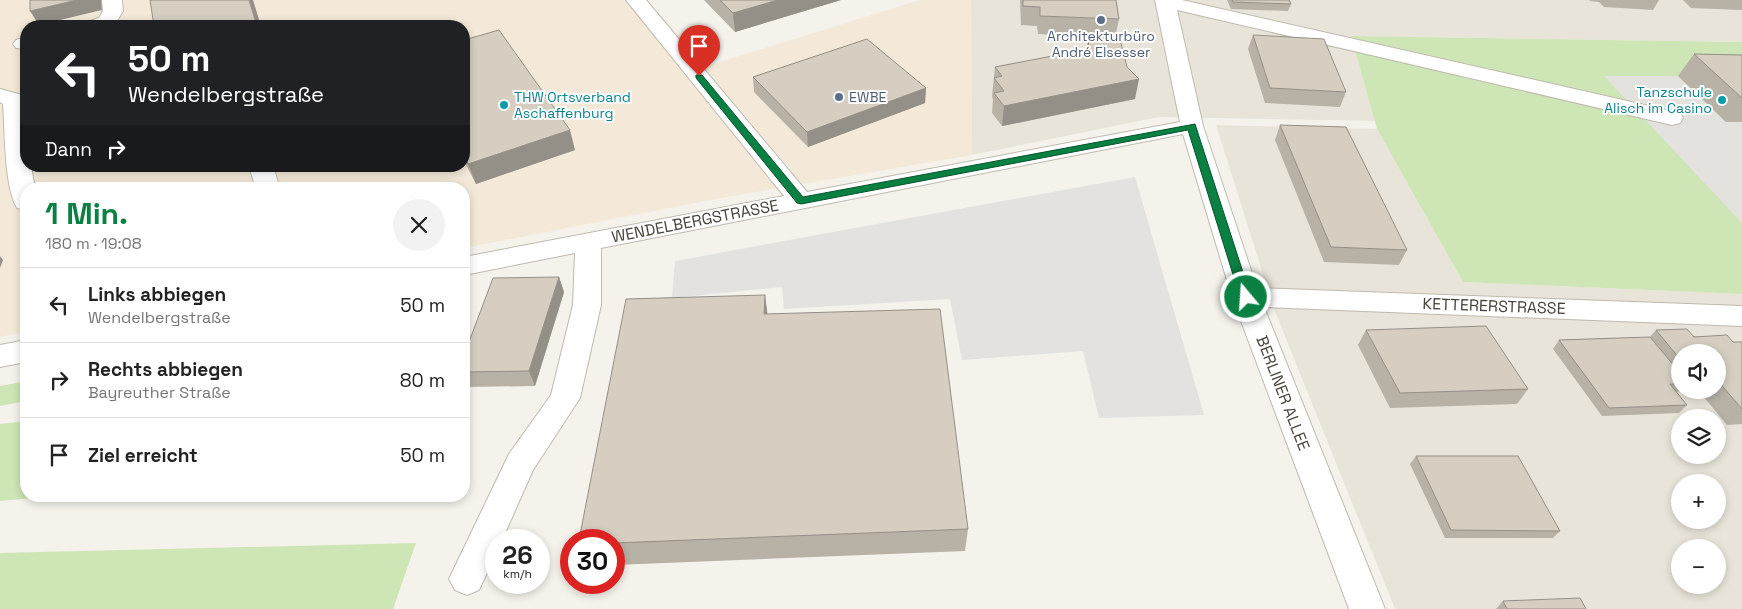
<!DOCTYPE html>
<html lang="de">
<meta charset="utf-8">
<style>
:root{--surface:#fff;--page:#f2f2f2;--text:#222;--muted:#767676;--line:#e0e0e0;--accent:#0b8043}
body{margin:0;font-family:"Space Grotesk",sans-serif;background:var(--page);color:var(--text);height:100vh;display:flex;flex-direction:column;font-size:19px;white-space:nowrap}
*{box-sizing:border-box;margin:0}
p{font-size:16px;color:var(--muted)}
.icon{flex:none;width:28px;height:28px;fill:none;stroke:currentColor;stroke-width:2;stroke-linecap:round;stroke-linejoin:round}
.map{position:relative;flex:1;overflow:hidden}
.panel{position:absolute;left:20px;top:182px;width:450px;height:320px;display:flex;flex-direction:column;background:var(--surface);border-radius:20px;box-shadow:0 2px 8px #0003}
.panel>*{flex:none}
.guide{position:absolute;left:20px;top:20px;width:450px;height:152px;border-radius:20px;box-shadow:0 2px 8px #0003;background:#202124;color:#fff;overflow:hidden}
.fabs{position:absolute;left:1671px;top:344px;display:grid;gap:10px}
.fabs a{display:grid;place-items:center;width:55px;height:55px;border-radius:50%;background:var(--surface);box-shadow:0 2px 8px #0003;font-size:25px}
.speed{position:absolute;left:485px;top:529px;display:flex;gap:10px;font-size:25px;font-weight:700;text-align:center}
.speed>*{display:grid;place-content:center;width:65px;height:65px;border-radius:50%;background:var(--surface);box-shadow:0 2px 8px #0003;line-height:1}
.speed small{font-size:12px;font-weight:400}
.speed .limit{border:8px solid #d22;background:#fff;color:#111}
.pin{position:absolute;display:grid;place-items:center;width:42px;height:42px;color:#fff;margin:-51px -21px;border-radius:50% 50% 50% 0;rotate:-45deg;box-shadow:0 0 5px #0007}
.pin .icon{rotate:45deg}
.me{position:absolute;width:55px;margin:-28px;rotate:342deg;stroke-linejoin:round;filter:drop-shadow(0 0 4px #0008)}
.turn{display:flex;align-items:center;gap:18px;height:105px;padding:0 25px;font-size:22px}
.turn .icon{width:65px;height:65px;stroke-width:2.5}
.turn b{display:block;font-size:35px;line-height:42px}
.then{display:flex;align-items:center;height:48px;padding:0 25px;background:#0003;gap:10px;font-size:19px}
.round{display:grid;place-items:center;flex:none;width:52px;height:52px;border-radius:26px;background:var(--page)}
.overview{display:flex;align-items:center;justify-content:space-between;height:85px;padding:0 25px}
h1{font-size:30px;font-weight:700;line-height:38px;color:var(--accent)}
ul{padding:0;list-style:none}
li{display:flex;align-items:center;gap:15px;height:75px;padding:0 25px;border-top:1px solid var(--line)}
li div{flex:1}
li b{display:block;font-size:19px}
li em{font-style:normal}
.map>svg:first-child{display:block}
</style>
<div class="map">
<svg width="1742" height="609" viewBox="0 0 1742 609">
<rect width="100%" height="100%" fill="#f4f2eb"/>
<path fill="#e8e4d9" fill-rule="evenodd" d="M 971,0 L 1742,0 L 1742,42 L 1351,36 L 1375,121 L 1159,117 L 972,155 Z
M 1216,125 L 1377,129 L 1463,282 L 1742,294 L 1742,609 L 1395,609 L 1274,309 ZM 1680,352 L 1718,352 L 1718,390 L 1680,390 ZM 1680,418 L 1718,418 L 1718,455 L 1680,455 ZM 1680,482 L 1718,482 L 1718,520 L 1680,520 ZM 1680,548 L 1718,548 L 1718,585 L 1680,585 Z"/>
<path fill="#f4e9d8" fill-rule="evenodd" d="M 0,0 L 646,0 L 707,66 L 920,0 L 971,0 L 972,155 L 721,198 L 464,248 L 464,189 L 26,189 L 26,332 L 0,337 ZM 26,26 L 464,26 L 464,166 L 26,166 Z"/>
<path fill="#cee5b6" d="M 1351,36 L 1742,42 L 1742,294 L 1463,282 L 1377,129 Z
M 26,381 L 26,401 L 0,406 L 0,386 Z
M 26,421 L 26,496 L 54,496 L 0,501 L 0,424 Z
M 416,543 L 393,609 L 0,609 L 0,553 Z"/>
<path fill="#e3e2df" d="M 1604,76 L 1678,76 L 1726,122 L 1742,122 L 1742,223 Z
M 1135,177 L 1204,415 L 1099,418 L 1083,351 L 962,360 L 950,299 L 784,309 L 782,287 L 672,298 L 675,261 Z"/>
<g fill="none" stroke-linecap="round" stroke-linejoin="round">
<g stroke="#bfbaae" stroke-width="2">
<path id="minor" d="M 102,0 L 122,0 L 123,11 L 114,26 L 84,26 L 87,22 L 99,18 L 103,11 Z
M 626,0 L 646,0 L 807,192 L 1180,122 L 1155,0 L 1182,0 L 1680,113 L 1683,118 L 1680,123 L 1672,125 L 1177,10 L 1203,126 L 1257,288 L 1742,306 L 1742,326 L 1264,307 L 1385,609 L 1349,609 L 1232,297 L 1183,134 L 601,248 L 601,305 L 580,398 L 533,470 L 502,540 L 496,540 L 496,553 L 479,590 L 467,595 L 455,590 L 449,579 L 509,454 L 551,395 L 573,305 L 575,253 L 464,275 L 464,257 L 784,196 Z
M 26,37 L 26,49 L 16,48 L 13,44 L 16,40 Z
M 0,89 L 22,95 L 25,100 L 26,166 L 31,166 L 35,189 L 26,189 L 26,210 L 17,208 C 4,186 5,130 3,104 L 0,102 Z
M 249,166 L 273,166 L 280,189 L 256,189 Z
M 26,340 L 26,362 L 0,367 L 0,345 Z"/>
</g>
<use href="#minor" fill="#fff" fill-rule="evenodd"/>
</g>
<path fill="#b7b1a6" d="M 704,0 L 841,0 L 735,32 Z
M 1020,0 L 1116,0 L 1119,19 L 1115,38 L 1038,34 L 1037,26 L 1021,25 Z
M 1227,0 L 1289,0 L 1291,4 L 1288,11 L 1231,9 Z
M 1589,0 L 1659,0 L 1653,10 L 1604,7 L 1599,2 L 1590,1 Z
M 1683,0 L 1742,0 L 1742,10 L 1691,8 Z
M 1253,35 L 1346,92 L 1340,107 L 1265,103 L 1248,49 Z
M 1088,38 L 1135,99 L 1002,126 L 992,113 L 993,99 L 992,97 L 993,86 L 995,67 L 1086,50 Z
M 464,40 L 575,150 L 476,184 L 464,161 Z
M 1694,54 L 1742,55 L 1742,122 L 1726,122 L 1678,76 Z
M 753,77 L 926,88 L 925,103 L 808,147 L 754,92 Z
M 1280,125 L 1407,250 L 1399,265 L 1324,262 L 1275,140 Z
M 559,277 L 564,292 L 535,386 L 465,387 L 464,385 L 464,355 Z
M 765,295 L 767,314 L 968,529 L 965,551 L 614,565 L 614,540 Z
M 1366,330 L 1528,389 L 1517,404 L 1390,408 L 1358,345 Z
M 1656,330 L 1733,342 L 1742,342 L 1742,424 L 1727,425 L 1698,390 L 1718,390 L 1718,352 L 1680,352 L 1680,390 L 1682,390 L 1681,391 L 1676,392 L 1687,405 L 1679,413 L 1602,416 L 1553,349 L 1559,340 L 1650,337 Z
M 1416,456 L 1560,531 L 1553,538 L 1445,538 L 1410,464 Z
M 1503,601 L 1586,609 L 1496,609 Z"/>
<path fill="#959087" d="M 77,0 L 101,0 L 102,10 L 39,25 L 30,11 Z
M 249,0 L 253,0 L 261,26 L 257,26 Z
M 778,0 L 841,0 L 735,32 L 733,13 Z
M 1139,79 L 1135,99 L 1002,126 L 1004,106 Z
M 926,88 L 925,103 L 808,147 L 807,132 Z
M 570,130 L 575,150 L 476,184 L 468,164 Z
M 0,256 L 3,260 L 0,268 Z
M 559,277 L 564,292 L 535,386 L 529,371 Z
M 765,295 L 768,318 L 764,314 Z"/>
<path fill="#d5cec1" stroke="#959087" d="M 30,0 L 77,0 L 30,11 Z
M 150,0 L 249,0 L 257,26 L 154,26 Z
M 720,0 L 778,0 L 733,13 Z
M 1023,0 L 1116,0 L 1119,19 L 1040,16 L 1040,7 L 1023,6 Z
M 1232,0 L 1289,0 L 1291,4 L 1233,2 Z
M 499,30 L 570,130 L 468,164 L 464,155 L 464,40 Z
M 1253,35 L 1324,39 L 1346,92 L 1270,88 Z
M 1088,38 L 1120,39 L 1127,67 L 1139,79 L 1004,106 L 994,93 L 1004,91 L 994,78 L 1002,76 L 995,67 L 1089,49 Z
M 867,39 L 926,88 L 807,132 L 753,77 Z
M 1694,54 L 1742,55 L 1742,98 Z
M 1280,125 L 1346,127 L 1407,250 L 1331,247 Z
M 559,277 L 529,371 L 464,372 L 464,355 L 493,278 Z
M 765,295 L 764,314 L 940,309 L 968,529 L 614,543 L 614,540 L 579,540 L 626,299 Z
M 1486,326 L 1528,389 L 1400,393 L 1366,330 Z
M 1687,329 L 1694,337 L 1727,335 L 1733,342 L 1742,342 L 1742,409 L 1718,381 L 1718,352 L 1680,352 L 1680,359 L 1656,330 Z
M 1650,337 L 1680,373 L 1680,384 L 1670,384 L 1687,405 L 1609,408 L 1559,340 Z
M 1416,456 L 1518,456 L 1560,531 L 1451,530 Z
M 1580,598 L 1586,609 L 1507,609 L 1503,601 Z"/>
<path fill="#0b8043" stroke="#07532c" d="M 696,75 L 702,75 L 803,197 L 1195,124 L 1251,297 L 1246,301 L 1240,297 L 1188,130 L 801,204 L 797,203 L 696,78 Z"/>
<g fill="#5c6f8a" stroke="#fff" stroke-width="2">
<circle cx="1101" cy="20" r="5"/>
<circle cx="839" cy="97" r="5"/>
</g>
<g fill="#0f9aa8" stroke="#fff" stroke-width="2">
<circle cx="1722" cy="100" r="5"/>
<circle cx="504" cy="105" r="5"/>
</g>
<g text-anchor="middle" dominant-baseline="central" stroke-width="4" stroke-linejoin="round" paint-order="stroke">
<g font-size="14" fill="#4e5e75" stroke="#fff">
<text x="1101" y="36">Architekturbüro<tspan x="1101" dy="16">André Elsesser</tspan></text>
<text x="849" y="97" text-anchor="start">EWBE</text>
</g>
<g font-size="14" fill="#0d838f" stroke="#fff" text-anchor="end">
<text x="1712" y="92">Tanzschule<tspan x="1712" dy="16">Alisch im Casino</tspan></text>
<text x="514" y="97" text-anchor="start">THW Ortsverband<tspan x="514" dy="16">Aschaffenburg</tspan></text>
</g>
<g font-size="16" fill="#484339" stroke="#fff">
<text transform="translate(695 221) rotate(-11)">WENDELBERGSTRASSE</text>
<text transform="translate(1494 306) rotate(2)">KETTERERSTRASSE</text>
<text transform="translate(1283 393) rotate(69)">BERLINER ALLEE</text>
</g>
</g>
</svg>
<div class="fabs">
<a><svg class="icon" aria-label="sound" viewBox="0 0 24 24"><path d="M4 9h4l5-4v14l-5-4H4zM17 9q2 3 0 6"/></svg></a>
<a><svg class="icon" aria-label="layers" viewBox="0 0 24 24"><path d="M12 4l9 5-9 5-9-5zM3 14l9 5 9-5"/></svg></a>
<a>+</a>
<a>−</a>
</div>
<div class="speed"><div>26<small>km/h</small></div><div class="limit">30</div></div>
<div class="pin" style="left:699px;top:76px;background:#d93025"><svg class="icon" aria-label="arrive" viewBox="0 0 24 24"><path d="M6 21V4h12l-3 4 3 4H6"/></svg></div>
<svg class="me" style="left:1246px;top:297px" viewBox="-20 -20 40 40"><circle r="17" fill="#0b8043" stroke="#fff" stroke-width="3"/><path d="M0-11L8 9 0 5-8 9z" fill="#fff"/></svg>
<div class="guide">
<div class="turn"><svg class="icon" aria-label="left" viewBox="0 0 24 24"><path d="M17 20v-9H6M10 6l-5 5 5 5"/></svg><div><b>50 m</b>Wendelbergstraße</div></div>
<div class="then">Dann<svg class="icon" aria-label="right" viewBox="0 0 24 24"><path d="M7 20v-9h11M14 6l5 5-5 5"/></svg></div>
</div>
<section class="panel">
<div class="overview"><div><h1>1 Min.</h1><p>180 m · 19:08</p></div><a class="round"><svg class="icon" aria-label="close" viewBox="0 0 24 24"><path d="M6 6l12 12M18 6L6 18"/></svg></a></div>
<ul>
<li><svg class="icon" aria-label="left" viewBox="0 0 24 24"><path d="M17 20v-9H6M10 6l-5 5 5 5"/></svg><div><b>Links abbiegen</b><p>Wendelbergstraße</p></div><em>50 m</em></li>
<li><svg class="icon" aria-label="right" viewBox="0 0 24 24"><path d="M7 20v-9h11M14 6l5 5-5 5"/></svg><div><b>Rechts abbiegen</b><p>Bayreuther Straße</p></div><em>80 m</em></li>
<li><svg class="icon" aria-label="arrive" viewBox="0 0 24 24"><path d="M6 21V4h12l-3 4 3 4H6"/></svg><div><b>Ziel erreicht</b></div><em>50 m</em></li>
</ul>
</section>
</div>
